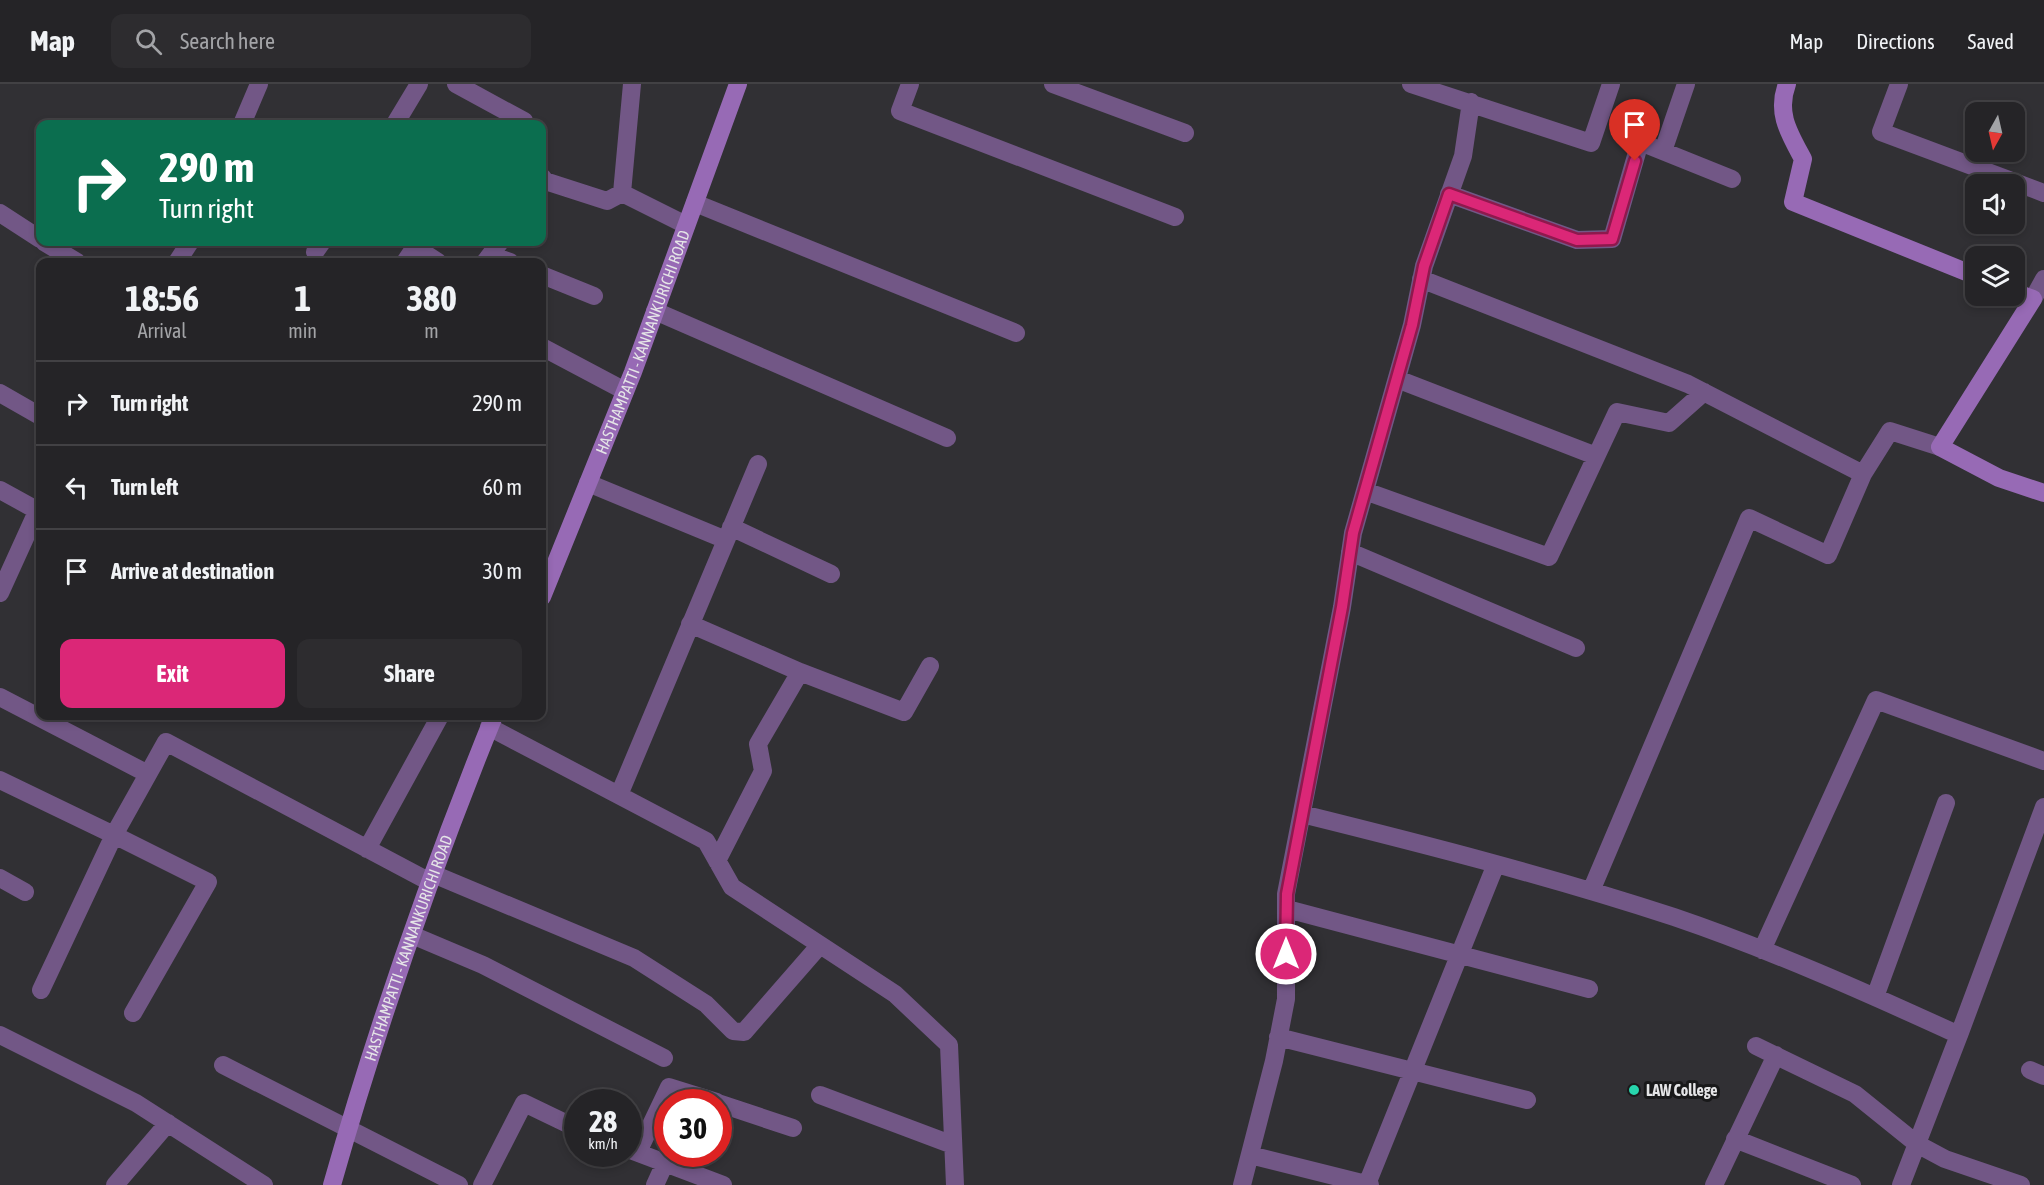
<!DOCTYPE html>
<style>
:root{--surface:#252427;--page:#2d2c2f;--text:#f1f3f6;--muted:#a3a4a7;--line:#424144;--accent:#db2777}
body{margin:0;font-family:"Asap Condensed",sans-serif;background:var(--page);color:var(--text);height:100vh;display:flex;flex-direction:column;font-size:22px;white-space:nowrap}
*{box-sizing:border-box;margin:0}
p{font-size:20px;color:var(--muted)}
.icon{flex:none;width:33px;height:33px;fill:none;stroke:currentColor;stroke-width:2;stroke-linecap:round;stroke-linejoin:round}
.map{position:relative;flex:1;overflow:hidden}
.sheet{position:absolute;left:36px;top:174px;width:510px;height:462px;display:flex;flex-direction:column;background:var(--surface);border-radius:12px;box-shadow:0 3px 9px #0003,0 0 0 2px var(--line)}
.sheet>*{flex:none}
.hud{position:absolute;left:36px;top:36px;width:510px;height:126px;border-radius:12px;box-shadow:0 3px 9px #0003,0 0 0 2px var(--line);background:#0b6e4f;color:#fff;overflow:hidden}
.needle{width:39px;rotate:188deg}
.buttons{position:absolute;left:1965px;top:18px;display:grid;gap:12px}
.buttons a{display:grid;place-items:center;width:60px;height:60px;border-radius:12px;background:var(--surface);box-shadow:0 3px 9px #0003,0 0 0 2px var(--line);font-size:30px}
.speed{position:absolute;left:564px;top:1005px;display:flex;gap:12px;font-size:30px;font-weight:700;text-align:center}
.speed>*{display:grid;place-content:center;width:78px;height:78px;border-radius:50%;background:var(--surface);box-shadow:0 3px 9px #0003,0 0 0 2px var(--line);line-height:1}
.speed small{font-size:15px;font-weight:400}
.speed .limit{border:9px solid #d22;background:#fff;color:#111}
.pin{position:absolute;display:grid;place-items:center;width:51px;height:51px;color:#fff;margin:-62px -26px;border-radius:50% 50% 50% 0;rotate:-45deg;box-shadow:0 0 6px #0007}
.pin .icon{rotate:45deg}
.me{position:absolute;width:66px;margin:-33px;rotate:0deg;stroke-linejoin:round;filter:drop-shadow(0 0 4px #0008)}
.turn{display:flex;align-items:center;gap:21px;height:126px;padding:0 24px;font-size:27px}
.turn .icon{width:78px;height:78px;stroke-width:2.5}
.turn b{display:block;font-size:42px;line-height:51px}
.eta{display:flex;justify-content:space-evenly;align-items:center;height:102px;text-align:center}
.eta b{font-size:36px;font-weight:700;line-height:42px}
.primary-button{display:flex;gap:12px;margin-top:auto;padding:12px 24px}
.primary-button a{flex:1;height:69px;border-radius:12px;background:var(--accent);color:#fff;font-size:24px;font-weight:700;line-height:69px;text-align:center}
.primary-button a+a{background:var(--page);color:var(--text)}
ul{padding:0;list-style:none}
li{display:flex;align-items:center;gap:18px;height:84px;padding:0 24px;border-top:2px solid var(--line)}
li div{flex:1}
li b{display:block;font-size:22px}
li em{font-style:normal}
header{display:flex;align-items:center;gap:36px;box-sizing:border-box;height:84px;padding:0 30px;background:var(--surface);border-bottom:2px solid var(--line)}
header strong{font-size:28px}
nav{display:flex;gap:33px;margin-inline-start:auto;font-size:21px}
.search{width:420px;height:54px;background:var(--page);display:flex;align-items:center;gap:15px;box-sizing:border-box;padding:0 21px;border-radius:12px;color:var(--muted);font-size:22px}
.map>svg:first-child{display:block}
</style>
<header>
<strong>Map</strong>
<div class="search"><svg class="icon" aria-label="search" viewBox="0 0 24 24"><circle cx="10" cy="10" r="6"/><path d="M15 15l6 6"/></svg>Search here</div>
<nav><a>Map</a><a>Directions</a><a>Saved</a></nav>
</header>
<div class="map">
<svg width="2044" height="1101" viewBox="0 0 2044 1101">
<rect width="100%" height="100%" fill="#313034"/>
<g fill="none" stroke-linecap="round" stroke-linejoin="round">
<path stroke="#725786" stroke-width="18" d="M 456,0 L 524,37 L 524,40
M 632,0 L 622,109 L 686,141
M 910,0 L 900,27 L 1175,133
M 1053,0 L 1185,49
M 1411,0 L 1591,59 L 1611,0
M 1899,0 L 1881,48 L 2044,109
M 242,40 L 259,0
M 395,40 L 419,0
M 1663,67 L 1686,0
M 542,93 L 545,97 L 607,117 L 622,109
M 1449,110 L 1577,156 L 1612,155 L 1640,58 L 1732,95
M 695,119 L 1016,249
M 0,129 L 40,155
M 44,158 L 77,178
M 315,168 L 322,158
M 491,171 L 510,178
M 177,178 L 190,158
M 405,178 L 415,163 L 438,178
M 485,178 L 500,158
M 542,191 L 594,212
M 1421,195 L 1688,300 L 1863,390 L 1890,347 L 1940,363
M 2033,215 L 2044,195
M 655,227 L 947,354
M 542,263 L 625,307
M 1397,295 L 1596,372
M 0,309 L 40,332
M 588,399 L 726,456
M 0,406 L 40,428
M 1365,407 L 1549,473 L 1617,328 L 1669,339 L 1704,308
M 731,443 L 831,490
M 1350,468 L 1576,564
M 0,509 L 40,421
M 690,540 L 800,588
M 0,613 L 148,690
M 489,643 L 706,757 L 732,803 L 895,910 L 949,961 L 955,1101
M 0,696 L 114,751 L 41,906
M 619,711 L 758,380
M 1302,730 C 1427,761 1552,793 1674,833 C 1771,866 1865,908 1959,951 L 1901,1101
M 367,765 L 440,632
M 717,777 L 763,687 L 758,660 L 800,588 L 904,628 L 930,582
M 433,790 L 634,874 L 706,920 L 733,947 L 744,948 L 820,861
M 0,794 L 25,808
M 1591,807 L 1749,434 L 1828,471 L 1863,390
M 1287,825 L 1589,905
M 412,851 L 483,881 L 664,974
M 1762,866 L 1876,616 L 2044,677
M 1875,913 L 1946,719
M 133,929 L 208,798 L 114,751 L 166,658 L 430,798
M 0,951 L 136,1019 L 264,1101
M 1959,951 L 2044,723
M 1278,953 L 1527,1016
M 1756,962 L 1855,1010 L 1917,1060 L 1945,1075 L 2021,1101
M 223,981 L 459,1101
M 2030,986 L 2044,992
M 820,1011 L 953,1061
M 718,1019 L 793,1044
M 1735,1055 L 1852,1101
M 628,1065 L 723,1101
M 638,1068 L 669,1003 L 717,1018
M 1250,1071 L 1370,1101
M 1367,1100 L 1496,780
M 115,1101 L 168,1039
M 482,1101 L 524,1019 L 578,1045
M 655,1101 L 665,1079
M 1242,1101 L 1274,977 L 1286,915 L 1286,810 L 1342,523 L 1353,449 L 1412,241 L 1424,182 L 1463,72 L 1471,18
M 1714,1101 L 1776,971"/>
<g stroke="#976ab5" stroke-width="18">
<path d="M 1787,0 C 1776,29 1789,49 1803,75 L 1793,118 L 1976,192"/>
<path d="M 2014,208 L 2033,215 L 1940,363 L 1999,394 L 2044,409"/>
<path id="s1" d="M 542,513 L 633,288 L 738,0"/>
<path id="s2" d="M 332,1101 C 377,942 432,785 494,632"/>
</g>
</g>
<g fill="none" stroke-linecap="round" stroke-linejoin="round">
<g stroke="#8e194d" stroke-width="15">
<path id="route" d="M 1286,870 L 1287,810 L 1342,523 L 1353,449 L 1412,241 L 1424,182 L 1449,110 L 1577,156 L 1612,155 L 1635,77"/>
</g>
<use href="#route" stroke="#db2777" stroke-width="10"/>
</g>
<circle fill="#27d5ad" stroke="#19191a" stroke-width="2" cx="1634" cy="1006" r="6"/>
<g text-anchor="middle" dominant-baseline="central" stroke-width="6" stroke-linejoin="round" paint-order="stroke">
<g font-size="16" fill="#e5e5e7" stroke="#19191a">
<text stroke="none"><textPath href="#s1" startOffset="274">HASTHAMPATTI - KANNANKURICHI ROAD</textPath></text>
<text stroke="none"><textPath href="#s2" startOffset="249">HASTHAMPATTI - KANNANKURICHI ROAD</textPath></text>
</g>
<g font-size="16" font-weight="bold" fill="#e5e5e7" stroke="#19191a" text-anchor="start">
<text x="1646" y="1006">LAW College</text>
</g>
</g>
</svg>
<div class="buttons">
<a><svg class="needle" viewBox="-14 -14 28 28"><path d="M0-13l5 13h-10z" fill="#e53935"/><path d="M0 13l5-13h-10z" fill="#a3a4a7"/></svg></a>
<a><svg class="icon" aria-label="sound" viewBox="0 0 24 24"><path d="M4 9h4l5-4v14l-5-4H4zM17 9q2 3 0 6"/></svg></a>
<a><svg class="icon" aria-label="layers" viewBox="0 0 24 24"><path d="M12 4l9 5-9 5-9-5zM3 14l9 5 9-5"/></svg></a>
</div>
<div class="speed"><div>28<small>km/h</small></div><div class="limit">30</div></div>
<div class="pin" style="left:1635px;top:77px;background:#d93025"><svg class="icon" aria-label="arrive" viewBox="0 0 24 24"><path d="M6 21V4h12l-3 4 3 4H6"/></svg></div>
<svg class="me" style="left:1286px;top:870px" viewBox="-20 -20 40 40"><circle r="17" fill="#db2777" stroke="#fff" stroke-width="3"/><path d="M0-11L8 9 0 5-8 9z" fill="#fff"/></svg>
<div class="hud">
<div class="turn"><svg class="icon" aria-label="right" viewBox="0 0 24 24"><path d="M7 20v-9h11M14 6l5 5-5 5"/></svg><div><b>290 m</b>Turn right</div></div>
</div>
<section class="sheet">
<div class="eta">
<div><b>18:56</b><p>Arrival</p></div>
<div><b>1</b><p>min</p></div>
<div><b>380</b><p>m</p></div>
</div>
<ul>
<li><svg class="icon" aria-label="right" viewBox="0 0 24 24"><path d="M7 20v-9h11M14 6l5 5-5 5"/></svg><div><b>Turn right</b></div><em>290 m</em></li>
<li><svg class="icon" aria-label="left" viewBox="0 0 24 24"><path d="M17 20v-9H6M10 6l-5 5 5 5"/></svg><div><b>Turn left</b></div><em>60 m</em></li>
<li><svg class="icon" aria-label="arrive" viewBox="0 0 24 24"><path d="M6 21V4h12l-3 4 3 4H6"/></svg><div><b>Arrive at destination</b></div><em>30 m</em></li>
</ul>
<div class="primary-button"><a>Exit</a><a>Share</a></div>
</section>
</div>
